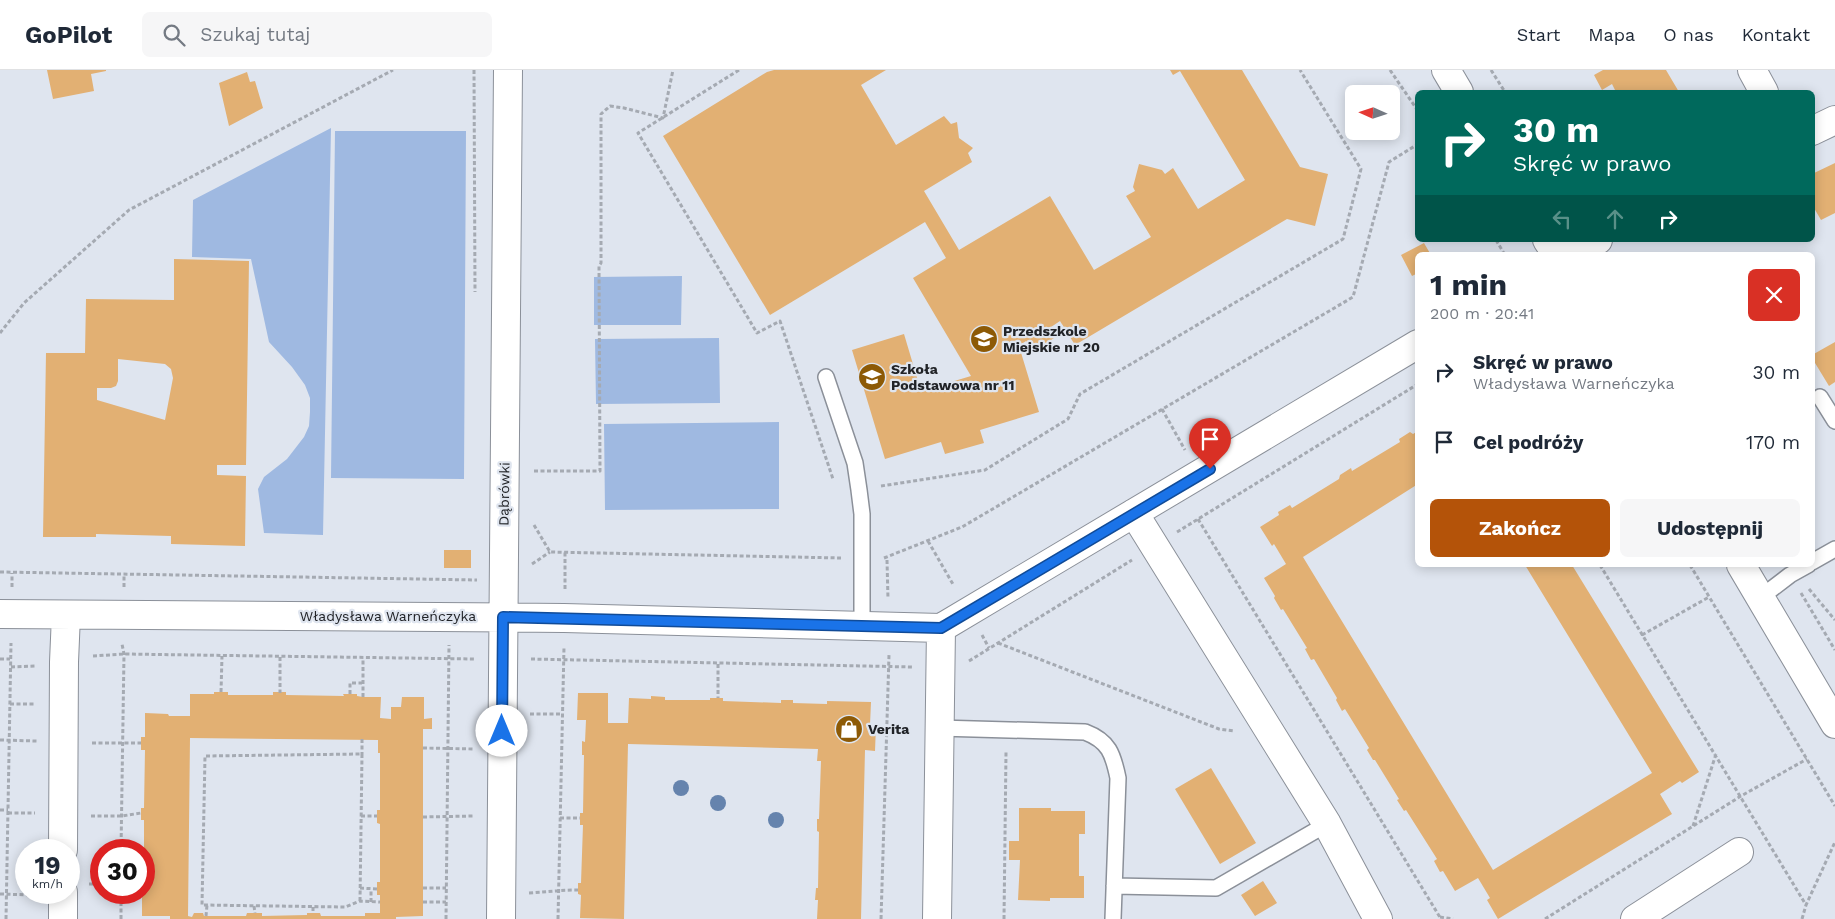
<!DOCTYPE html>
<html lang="pl">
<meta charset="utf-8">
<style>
:root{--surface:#fff;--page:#f6f6f7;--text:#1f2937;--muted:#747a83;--line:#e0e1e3;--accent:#b45309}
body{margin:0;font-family:"Work Sans",sans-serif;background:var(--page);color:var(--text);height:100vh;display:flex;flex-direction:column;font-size:19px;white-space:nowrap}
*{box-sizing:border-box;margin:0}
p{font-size:16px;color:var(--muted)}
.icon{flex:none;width:28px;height:28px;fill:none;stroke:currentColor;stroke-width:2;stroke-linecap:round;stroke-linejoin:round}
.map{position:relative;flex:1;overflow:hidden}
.details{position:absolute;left:1415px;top:182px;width:400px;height:315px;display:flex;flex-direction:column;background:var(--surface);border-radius:8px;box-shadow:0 2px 12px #0003}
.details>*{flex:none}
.hud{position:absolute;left:1415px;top:20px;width:400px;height:152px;border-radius:8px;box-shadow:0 2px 12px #0003;background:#00695c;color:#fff;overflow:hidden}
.needle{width:32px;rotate:273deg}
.buttons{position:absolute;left:1345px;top:15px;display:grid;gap:10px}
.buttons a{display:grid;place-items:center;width:55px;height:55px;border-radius:8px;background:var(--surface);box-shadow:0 2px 12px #0003;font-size:25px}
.speed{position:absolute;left:15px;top:769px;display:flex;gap:10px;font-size:25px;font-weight:700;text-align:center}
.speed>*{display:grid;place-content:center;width:65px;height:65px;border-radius:50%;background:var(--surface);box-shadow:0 2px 12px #0003;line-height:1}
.speed small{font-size:12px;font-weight:400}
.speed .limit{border:8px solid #d22;background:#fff;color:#111}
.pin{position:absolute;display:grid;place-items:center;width:42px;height:42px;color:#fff;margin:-51px -21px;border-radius:50% 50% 50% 0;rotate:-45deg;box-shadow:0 0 5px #0007}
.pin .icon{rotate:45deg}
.me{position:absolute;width:55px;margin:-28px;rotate:0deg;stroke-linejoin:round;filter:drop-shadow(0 0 4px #0008)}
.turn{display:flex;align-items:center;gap:18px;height:105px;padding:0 15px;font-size:22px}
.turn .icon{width:65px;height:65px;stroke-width:2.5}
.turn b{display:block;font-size:35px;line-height:42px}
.lanes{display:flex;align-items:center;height:48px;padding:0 15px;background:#0003;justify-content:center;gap:25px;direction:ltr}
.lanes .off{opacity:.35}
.round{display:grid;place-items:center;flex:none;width:52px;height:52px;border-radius:8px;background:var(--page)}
.head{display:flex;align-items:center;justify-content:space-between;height:85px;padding:0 15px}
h1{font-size:30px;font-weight:700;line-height:38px}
.action{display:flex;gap:10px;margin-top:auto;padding:10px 15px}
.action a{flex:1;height:58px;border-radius:8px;background:var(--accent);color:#fff;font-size:20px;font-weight:700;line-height:58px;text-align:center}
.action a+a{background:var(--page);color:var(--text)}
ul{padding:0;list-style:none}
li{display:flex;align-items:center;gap:15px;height:70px;padding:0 15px}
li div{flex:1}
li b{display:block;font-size:19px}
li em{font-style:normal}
header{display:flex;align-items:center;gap:30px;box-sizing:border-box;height:70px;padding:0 25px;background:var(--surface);border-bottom:1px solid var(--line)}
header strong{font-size:24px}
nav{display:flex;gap:28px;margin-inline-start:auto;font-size:18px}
.search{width:350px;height:45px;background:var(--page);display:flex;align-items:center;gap:12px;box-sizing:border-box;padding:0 18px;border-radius:8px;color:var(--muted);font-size:19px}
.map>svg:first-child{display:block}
</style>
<header>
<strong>GoPilot</strong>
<div class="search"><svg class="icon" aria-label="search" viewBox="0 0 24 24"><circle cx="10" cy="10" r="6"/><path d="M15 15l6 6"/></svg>Szukaj tutaj</div>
<nav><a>Start</a><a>Mapa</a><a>O nas</a><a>Kontakt</a></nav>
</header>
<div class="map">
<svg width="1835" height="849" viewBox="0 0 1835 849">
<rect width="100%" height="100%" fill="#dfe5ef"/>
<path fill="#9fb9e1" d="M 331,58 L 323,465 L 264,463 L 258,419 L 264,407 L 287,389 L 304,367 L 309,356 L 310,342 L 310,328 L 305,315 L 292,297 L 269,272 L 251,189 L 192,187 L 193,130 Z
M 335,61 L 466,61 L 464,409 L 331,408 Z
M 682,206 L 681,255 L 594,255 L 594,207 Z
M 719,268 L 720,333 L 596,334 L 595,269 Z
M 779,352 L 779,439 L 605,440 L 604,354 Z"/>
<path fill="#e2b073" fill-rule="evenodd" d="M 47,0 L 106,0 L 106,1 L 91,4 L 94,21 L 53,29 Z
M 774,0 L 886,0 L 861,15 L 896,75 L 944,46 L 951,54 L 957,52 L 959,68 L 973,78 L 968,83 L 972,92 L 924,121 L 959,180 L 1050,126 L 1094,200 L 1151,167 L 1126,126 L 1135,121 L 1133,117 L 1139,94 L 1162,100 L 1165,104 L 1173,98 L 1198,139 L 1245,110 L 1180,1 L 1173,5 L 1170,0 L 1242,0 L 1300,97 L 1328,104 L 1315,156 L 1287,149 L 1075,275 L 1060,251 L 1051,257 L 1057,266 L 1033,282 L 1026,271 L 1019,276 L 1039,342 L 980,360 L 984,373 L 945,384 L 941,372 L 885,389 L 852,280 L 904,264 L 921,321 L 971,306 L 913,208 L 946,188 L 925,152 L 770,245 L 663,66 L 767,2 Z
M 1603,0 L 1666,0 L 1679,22 L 1616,22 L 1612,14 L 1602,20 L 1594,5 Z
M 247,2 L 250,12 L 255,11 L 263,38 L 229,56 L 219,13 Z
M 1835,93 L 1835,143 L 1821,150 L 1814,138 L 1812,139 L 1812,104 Z
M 1424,173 L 1431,185 L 1418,185 L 1418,203 L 1412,206 L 1401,185 Z
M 174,189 L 249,191 L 246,395 L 217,395 L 217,405 L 246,406 L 245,476 L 171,474 L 171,466 L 96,464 L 96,467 L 43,467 L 46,283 L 85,283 L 86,229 L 174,230 ZM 118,289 L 165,294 L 171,299 L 173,308 L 165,350 L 97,330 L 97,318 L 111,318 L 116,316 L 118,311 Z
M 1835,272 L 1835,312 L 1829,316 L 1812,288 L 1812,285 Z
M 1418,361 L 1418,414 L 1303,487 L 1493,800 L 1652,703 L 1525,495 L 1572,495 L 1699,702 L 1682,713 L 1680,711 L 1660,724 L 1672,744 L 1498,849 L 1487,830 L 1490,828 L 1478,808 L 1455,821 L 1443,801 L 1440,802 L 1434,791 L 1437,789 L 1406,740 L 1404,741 L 1397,730 L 1399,729 L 1375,690 L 1373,690 L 1367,680 L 1369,678 L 1345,639 L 1342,641 L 1336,630 L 1337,628 L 1314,589 L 1311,590 L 1305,579 L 1307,578 L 1283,539 L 1281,540 L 1274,528 L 1275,526 L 1264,508 L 1286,494 L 1274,474 L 1272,476 L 1260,457 L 1279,445 L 1278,442 L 1290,435 L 1292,438 L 1339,409 L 1340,405 L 1351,398 L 1352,401 L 1400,372 L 1399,369 L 1410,362 L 1413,364 Z
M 444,480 L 471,480 L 471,498 L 444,498 Z
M 214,622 L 228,622 L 228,625 L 273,625 L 273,622 L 286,622 L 286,625 L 344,626 L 343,624 L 357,624 L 357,626 L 363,627 L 381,627 L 380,648 L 391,649 L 391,637 L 401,637 L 402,627 L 424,627 L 424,649 L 432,648 L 432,659 L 423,659 L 423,846 L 396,847 L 396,849 L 170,849 L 170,846 L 142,846 L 142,822 L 144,822 L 144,750 L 141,750 L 141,738 L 144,738 L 145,680 L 141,680 L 141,667 L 145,667 L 145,643 L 168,644 L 169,646 L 190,646 L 190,624 L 214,624 ZM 190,668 L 378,670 L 378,683 L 380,683 L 380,740 L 377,740 L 377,753 L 380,754 L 380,812 L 377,812 L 377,825 L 380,825 L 380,843 L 365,843 L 365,846 L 321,846 L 320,843 L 307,843 L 307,845 L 262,846 L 262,843 L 247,843 L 246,846 L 204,846 L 203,843 L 194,843 L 192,847 L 188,846 Z
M 578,623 L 608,623 L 608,653 L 628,653 L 629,628 L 651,629 L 651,626 L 665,627 L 665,630 L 710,630 L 710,628 L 723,628 L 723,631 L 781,633 L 781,630 L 793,630 L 793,633 L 827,634 L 827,631 L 871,632 L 870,655 L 876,655 L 875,681 L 865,680 L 861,849 L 817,849 L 818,830 L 815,830 L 816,818 L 818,818 L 819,762 L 817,761 L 817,749 L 819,749 L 821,691 L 817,691 L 818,679 L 628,674 L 624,849 L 580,848 L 581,825 L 578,824 L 578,813 L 581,813 L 583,755 L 580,755 L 580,743 L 583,743 L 584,685 L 582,685 L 582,671 L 585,672 L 586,650 L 577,650 Z
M 1211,698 L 1256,773 L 1220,794 L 1175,719 Z
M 1019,738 L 1051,738 L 1051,741 L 1085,741 L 1085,764 L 1079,764 L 1079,806 L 1084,806 L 1084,828 L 1050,828 L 1050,831 L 1018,830 L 1020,790 L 1009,790 L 1009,771 L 1019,771 Z
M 1263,811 L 1277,833 L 1255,846 L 1241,825 Z"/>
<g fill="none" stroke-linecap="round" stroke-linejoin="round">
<g stroke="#8b9099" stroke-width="18">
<path id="service" d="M 826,307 L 855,393 L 859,420 L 862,444 L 862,555
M 1820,327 L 1835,351
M 1812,492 L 1835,479
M 1760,528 L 1790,505 L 1808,495
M 939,658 L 1085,662 C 1109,671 1113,684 1118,708 L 1113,849
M 1114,816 L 1216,818 L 1327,754"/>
</g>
<g stroke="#8b9099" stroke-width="30">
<path id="minor" d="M 1446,0 L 1459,22
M 1752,0 L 1764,22
M 1812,61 L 1835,50
M 1547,170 L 1557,185
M 1568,185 L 1598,170
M 1134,443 L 1327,754 L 1378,849
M 1741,495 L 1835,654
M 0,544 L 564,548 L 941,558 L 1418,274
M 63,780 L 64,592 L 66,545
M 63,849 L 63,822
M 501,849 L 508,0
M 937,849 L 941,558
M 1635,849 L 1739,782"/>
</g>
<path stroke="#a5aab2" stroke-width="3" stroke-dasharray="4 2.5" stroke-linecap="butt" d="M 474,0 L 475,222
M 739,0 L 638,63 L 757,263 L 780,251 L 833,409
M 1390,0 L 1418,41
M 1491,0 L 1505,22
M 1496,170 L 1505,185
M 0,263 L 24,233 L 129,140 L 393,0
M 1162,339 L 1185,380
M 534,401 L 600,401 L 599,196 L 601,193 L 601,44 L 610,36 L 624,38 L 663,48 L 673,0
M 881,416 L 985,400 L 1068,349 L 1080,324 L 1343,169 L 1361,99 L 1300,0
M 1198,449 L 1441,849
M 534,455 L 550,482 L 841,488
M 1177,462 L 1418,314
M 928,471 L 954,516
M 884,488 L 962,457 L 1353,227 L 1389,92 L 1418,74
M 887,490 L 888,529
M 532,494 L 550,482
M 1600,495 L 1806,835 L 1835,772
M 1690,495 L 1835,736
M 0,502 L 477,510
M 12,517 L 12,503
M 124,517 L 124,505
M 565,519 L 565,482
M 1809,519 L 1835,550
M 1801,523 L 1835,580
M 982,565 L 989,578
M 1642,565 L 1709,527
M 998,573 L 1219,659 L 1234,661
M 93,586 L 124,584 L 474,589
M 280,587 L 280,623
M 0,589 L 10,589
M 531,589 L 912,597
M 969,591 L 1132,490
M 718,594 L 718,628
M 11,597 L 36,596
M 221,622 L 222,586
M 350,624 L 350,613 L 362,613
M 363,627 L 363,588
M 10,634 L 35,634
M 530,644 L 562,644
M 362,669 L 362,684
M 0,670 L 37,671
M 92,673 L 141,673
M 423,678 L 475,679
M 0,740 L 8,740
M 8,743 L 35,743
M 91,746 L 122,746 L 141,743
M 361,746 L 377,746
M 423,747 L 474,746
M 560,748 L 580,748
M 1693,756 L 1716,684
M 121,780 L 124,584 L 122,574
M 89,814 L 101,814
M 360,818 L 377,819
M 423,818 L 446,818
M 529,823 C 546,822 561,820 578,820
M 0,824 L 34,825
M 360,831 L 362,684 L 205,686 L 202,835 L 345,837 L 360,831 L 380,832
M 371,832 L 371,819
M 423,832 L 446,832
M 254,836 L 255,843
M 313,837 L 313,843
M 206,846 L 207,835
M 1440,847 L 1453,849
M 6,849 L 11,573
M 121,849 L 121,822
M 446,849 L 449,575
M 558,849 L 564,577
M 881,849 L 889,585
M 1004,849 L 1006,682
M 1545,849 L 1741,726 L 1807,689
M 1802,849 L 1806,835"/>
<use href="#service" stroke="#fff" stroke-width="15"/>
<use href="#minor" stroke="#fff" stroke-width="28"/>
</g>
<g fill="#6583ad">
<circle cx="681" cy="718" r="8"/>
<circle cx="718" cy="733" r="8"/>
<circle cx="776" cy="750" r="8"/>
</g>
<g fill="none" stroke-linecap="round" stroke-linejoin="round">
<g stroke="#114b97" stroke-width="12">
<path id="route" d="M 502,661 L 503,547 L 941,558 L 1210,399"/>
</g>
<use href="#route" stroke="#1a73e8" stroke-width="9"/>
</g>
<defs>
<g id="school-disc" transform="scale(1.4375)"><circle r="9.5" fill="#8d5a06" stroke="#dfe5ef"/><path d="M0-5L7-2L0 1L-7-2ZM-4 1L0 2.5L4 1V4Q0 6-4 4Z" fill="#fff"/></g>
<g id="shop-disc" transform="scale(1.4375)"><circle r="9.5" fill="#8d5a06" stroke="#dfe5ef"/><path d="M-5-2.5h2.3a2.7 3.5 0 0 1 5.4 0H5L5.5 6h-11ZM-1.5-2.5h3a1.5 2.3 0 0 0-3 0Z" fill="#fff"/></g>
</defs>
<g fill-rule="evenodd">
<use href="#school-disc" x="984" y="269"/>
<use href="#school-disc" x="872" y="307"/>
<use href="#shop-disc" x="849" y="659"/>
</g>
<g text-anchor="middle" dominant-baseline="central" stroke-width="4.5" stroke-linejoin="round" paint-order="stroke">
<g font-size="14" font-weight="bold" fill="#212327" stroke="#dfe5ef" text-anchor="start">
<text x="1003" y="261">Przedszkole<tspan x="1003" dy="16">Miejskie nr 20</tspan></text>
<text x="891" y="299">Szkoła<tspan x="891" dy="16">Podstawowa nr 11</tspan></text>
<text x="868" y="659">Verita</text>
</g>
<g font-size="14" fill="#212327" stroke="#dfe5ef">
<text transform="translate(504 424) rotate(-89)">Dąbrówki</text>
<text x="388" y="546">Władysława Warneńczyka</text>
</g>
</g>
</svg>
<div class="buttons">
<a><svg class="needle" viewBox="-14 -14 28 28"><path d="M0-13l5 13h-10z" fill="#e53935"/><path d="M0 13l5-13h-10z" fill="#747a83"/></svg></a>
</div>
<div class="speed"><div>19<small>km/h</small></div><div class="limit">30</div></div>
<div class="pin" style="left:1210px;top:399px;background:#d93025"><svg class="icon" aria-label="arrive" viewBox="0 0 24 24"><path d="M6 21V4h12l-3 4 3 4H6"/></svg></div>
<svg class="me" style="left:502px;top:661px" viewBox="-20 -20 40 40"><circle r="19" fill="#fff"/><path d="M0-13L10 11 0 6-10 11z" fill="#1a73e8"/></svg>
<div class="hud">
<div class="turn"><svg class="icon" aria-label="right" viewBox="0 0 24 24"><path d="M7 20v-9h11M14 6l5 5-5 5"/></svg><div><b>30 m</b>Skręć w prawo</div></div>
<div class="lanes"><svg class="icon off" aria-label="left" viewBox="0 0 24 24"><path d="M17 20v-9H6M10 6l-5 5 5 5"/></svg><svg class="icon off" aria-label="ahead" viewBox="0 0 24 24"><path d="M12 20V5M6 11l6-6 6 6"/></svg><svg class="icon" aria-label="right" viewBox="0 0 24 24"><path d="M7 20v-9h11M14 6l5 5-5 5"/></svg></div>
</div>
<section class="details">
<div class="head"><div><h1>1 min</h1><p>200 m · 20:41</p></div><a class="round" style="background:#d93025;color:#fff"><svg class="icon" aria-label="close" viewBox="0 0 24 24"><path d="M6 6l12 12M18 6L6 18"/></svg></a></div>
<ul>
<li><svg class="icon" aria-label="right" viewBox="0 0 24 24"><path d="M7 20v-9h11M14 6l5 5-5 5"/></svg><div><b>Skręć w prawo</b><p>Władysława Warneńczyka</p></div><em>30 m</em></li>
<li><svg class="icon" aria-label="arrive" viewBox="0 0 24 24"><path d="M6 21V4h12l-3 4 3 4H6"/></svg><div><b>Cel podróży</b></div><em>170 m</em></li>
</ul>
<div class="action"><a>Zakończ</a><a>Udostępnij</a></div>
</section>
</div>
